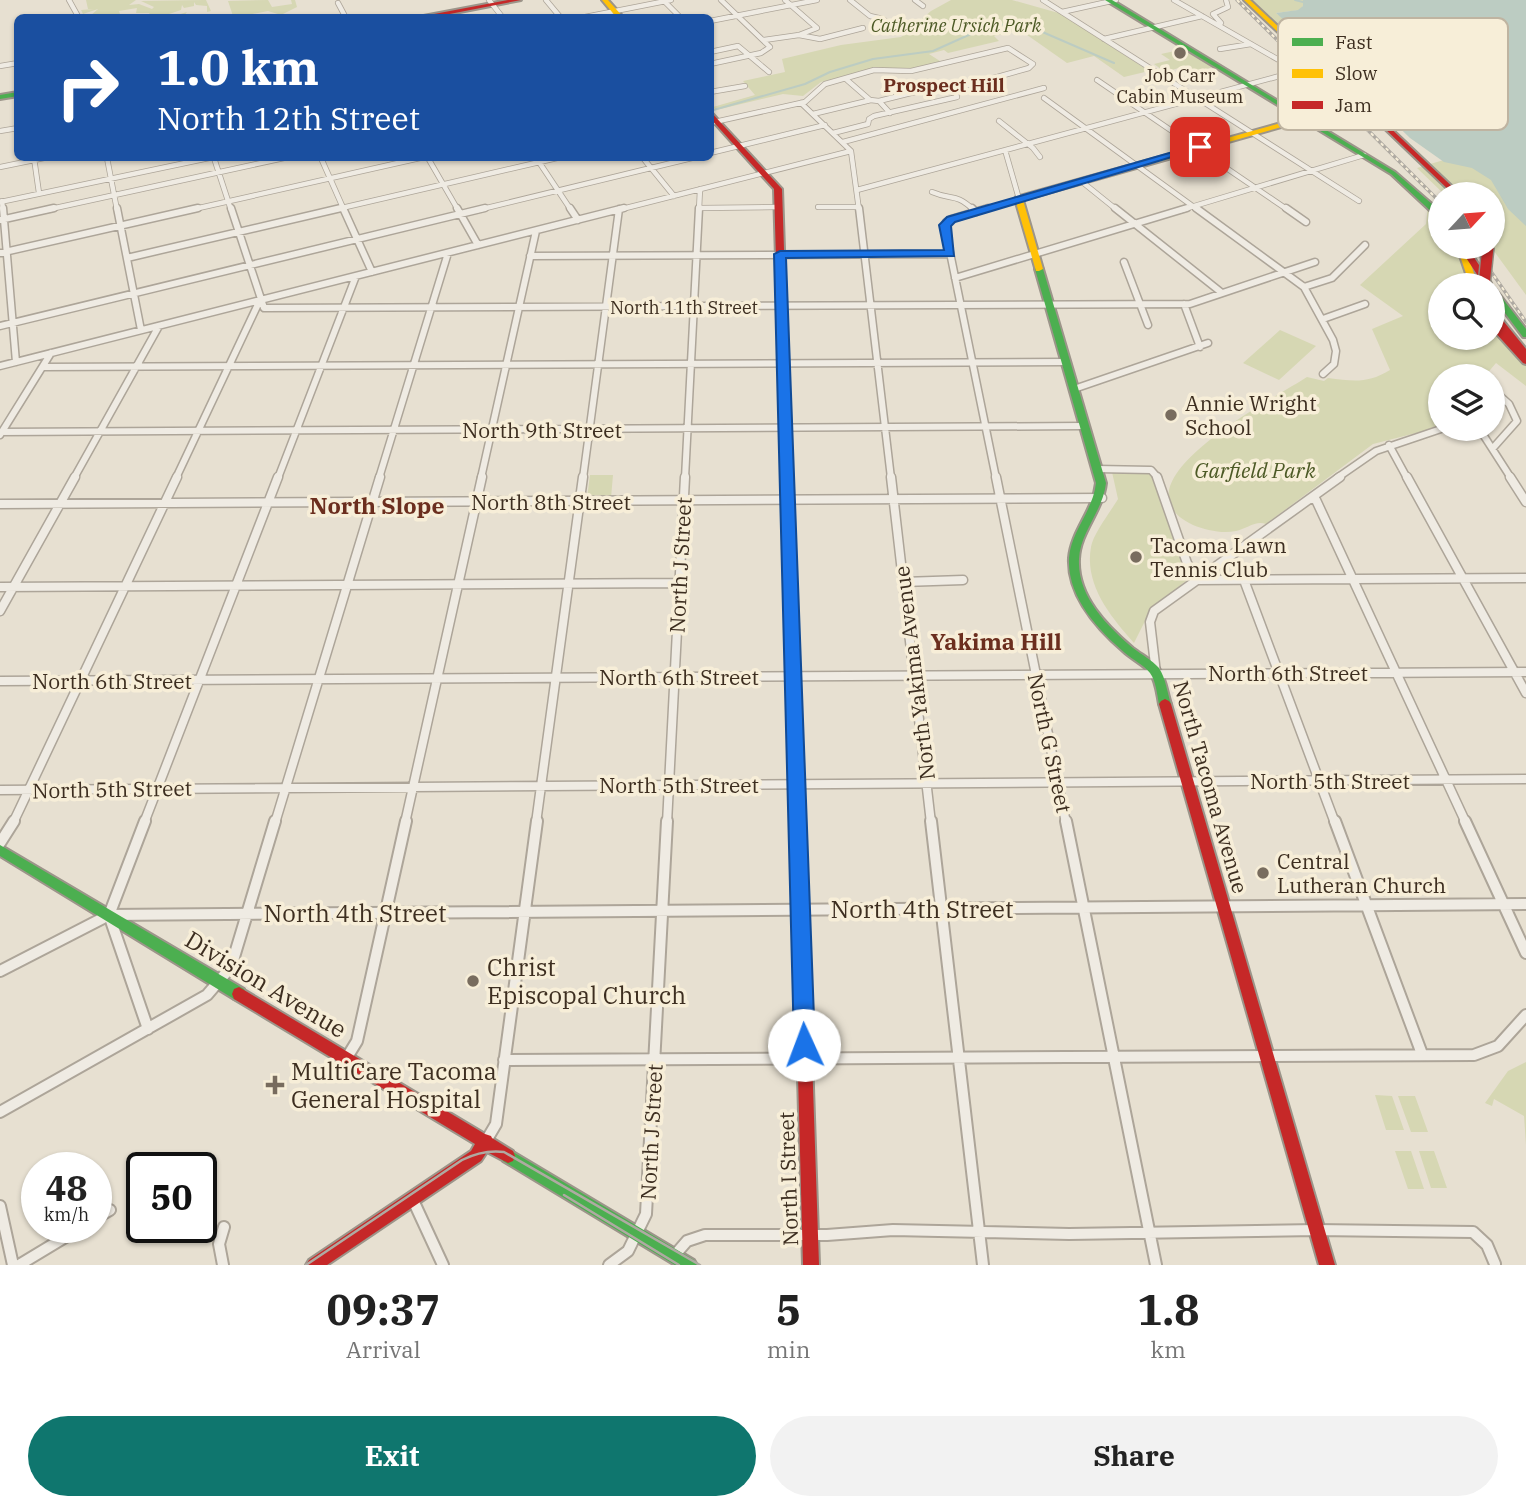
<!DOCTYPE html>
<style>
:root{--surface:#fff;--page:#f2f2f2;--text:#222;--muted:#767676;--accent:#0f766e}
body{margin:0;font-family:"IBM Plex Serif",serif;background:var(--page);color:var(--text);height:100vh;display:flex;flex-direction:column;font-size:26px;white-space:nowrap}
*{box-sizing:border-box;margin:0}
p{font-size:23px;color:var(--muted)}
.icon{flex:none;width:38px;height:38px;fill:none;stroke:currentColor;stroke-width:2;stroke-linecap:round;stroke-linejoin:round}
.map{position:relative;height:1265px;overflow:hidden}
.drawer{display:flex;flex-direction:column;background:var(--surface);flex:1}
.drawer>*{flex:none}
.banner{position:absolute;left:14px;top:14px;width:700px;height:147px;border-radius:10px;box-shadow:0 2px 5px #0004;background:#1a4fa0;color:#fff;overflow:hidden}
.needle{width:46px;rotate:64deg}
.fabs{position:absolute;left:1428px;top:182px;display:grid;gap:14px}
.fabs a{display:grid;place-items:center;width:77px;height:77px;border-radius:50%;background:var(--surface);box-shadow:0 2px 5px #0004;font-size:35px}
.speed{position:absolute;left:21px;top:1152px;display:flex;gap:14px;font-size:35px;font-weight:700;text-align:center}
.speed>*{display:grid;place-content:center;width:91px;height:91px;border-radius:50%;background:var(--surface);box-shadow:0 2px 5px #0004;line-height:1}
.speed small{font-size:18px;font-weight:400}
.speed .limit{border:4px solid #111;border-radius:10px;background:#fff;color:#111}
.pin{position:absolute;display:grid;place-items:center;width:60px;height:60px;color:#fff;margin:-30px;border-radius:14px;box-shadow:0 4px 10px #0006}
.me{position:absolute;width:77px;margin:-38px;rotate:358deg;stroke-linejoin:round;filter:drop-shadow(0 0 5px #0008)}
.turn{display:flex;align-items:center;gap:24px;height:147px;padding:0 28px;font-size:32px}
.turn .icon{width:91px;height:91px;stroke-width:2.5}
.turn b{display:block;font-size:49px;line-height:60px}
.eta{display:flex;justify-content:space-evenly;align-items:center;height:119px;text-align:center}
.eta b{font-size:42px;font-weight:700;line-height:49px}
.cta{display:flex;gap:14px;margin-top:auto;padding:14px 28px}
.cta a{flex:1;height:80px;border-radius:42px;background:var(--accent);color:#fff;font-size:28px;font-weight:700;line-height:80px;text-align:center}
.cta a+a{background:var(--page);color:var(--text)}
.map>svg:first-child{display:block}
</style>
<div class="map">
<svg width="1526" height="1265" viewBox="0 0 1526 1265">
<rect width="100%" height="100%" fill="#e7e0d1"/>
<path fill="#d6d7b3" d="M 86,0 L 136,0 L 129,5 L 139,4 L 152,9 L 154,7 L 141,1 L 206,0 L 211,11 L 207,12 L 207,6 L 196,5 L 194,2 L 194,6 L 184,8 L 182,5 L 181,10 L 166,15 L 174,16 L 187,12 L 183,17 L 152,17 L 149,13 L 136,13 L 137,8 L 119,11 L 121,17 L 89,17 L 98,9 L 83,14 L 81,10 L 94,9 L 88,9 Z
M 268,0 L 272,7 L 292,4 L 291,0 L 295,0 L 297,7 L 281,15 L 268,11 L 237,17 L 218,17 L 233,16 L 228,1 Z
M 951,0 L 1012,0 L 1062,14 L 1149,71 L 1124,77 L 1094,56 L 1067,63 L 1020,30 L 994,36 L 999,41 L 948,53 L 944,50 L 929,54 L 943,63 L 913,71 L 884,68 L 857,73 L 821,82 L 803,96 L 783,94 L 716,110 L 713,107 L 755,95 L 743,81 L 785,72 L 782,59 L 841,45 L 901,37 L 931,11 Z
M 1251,0 L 1303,0 L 1303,6 L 1300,10 L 1276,13 L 1301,34 L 1321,39 L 1318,41 L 1292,41 Z
M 1184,49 L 1214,67 L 1190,73 L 1182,67 L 1165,72 L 1154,64 L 1170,60 L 1161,54 Z
M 1477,150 L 1526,207 L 1526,295 L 1491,247 L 1493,194 L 1444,194 L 1417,168 Z
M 1428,206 L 1440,221 L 1440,247 L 1459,247 L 1472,285 L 1440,285 L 1440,338 L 1493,338 L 1493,329 L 1526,364 L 1526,386 L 1496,363 L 1485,376 L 1440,376 L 1440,424 L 1424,431 L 1373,444 L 1266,524 C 1256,520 1246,529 1236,531 C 1222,534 1206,530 1193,525 C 1106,484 1277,397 1307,377 L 1324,381 L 1328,378 C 1353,381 1367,384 1390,370 L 1372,329 L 1403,316 L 1360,285 L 1426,224 Z
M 1280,330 L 1316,346 L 1279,380 L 1243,363 Z
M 1112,472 L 1152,472 L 1188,579 L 1150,611 L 1134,643 C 1111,617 1084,585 1091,547 C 1093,534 1111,511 1118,499 Z
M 590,475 L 613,475 L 611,498 L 587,498 Z
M 1526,1062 L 1526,1145 L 1524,1116 L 1494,1099 L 1492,1106 L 1485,1103 L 1508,1071 Z
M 1375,1095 L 1392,1096 L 1404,1130 L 1386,1130 Z
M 1398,1096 L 1415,1096 L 1428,1132 L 1411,1132 Z
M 1395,1151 L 1411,1151 L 1424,1189 L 1408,1189 Z
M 1419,1151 L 1434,1151 L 1447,1188 L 1431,1188 Z"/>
<path fill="#bcccc2" d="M 1303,0 L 1526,0 L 1526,226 L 1508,209 L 1491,180 L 1472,168 L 1444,162 L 1410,138 L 1339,69 L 1318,41 L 1320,37 L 1297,32 L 1276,13 L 1298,10 L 1303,6 Z"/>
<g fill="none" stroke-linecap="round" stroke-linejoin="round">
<path stroke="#bcccc2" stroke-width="2" d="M 1295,0 L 1303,2
M 710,111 L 805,84 L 830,72 L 873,59 L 933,51 L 991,25 L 1024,24 L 1114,63"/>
<g stroke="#ada599" stroke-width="6">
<path id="street-far3" d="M 69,0 L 79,18
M 489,0 L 503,18
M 546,0 L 561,18
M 663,0 L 681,18
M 850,0 L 870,16 L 883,19 L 894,28
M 915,0 L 923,6
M 1043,0 L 1359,201
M 1174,0 L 1298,71
M 338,3 L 346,18
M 1062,12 L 1116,0
M 580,18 L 671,0
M 710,21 L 817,0
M 1221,23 L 1213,14 L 1228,7 L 1226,0
M 799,35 L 820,39 L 863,28
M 1104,39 L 1202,16
M 764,40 L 799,35 L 817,28 L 785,0
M 1220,49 L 1251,44
M 710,52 L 738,46 L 769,72
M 710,64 L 761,53 L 770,47 L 721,0
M 0,66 L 18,63
M 847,80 L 870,100 L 879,101 L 890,113
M 1097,80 L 1288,210
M 710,92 L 745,86
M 1044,98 L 1198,210
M 879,101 L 927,89
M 801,103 L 851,151 L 859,210
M 813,114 L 871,100
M 999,121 L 1033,148 L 1040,157
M 710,123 L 805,102 L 825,84 L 874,70 L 911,71 L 1008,48 L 1033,64 L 1029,68 L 958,88 L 955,91 L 957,97 L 874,116 L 869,119 L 868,124 L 833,133
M 0,131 L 18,128
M 843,142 L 1044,88
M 710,153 L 825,125
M 34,158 L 39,193
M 107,158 L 117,210
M 214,158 L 231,210
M 321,158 L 344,210
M 428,158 L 458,210
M 643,158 L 674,196
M 537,159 L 571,210
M 0,167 L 44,158
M 1081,181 L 1117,210
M 857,190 L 1298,71
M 932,192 C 953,201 954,192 974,210
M 2,201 L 3,210
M 0,202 L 209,158
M 818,207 L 859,207
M 700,208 L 778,207
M 46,210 L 284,158
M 190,210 L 420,158
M 333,210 L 557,158
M 478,210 L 692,158
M 618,210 L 851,151
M 699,210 L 700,189
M 982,210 L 1019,199 L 1005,150
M 1181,210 L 1364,155"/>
</g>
<g stroke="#ada599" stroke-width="9">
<path id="street-far2" d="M 3,208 L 16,362
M 117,208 L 141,330
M 231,208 L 264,308 L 1190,304 L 1315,262
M 343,208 L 372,272
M 457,208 L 478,245
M 570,208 L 578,220
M 859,208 L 891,478
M 972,208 L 976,212
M 988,208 L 951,219 L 946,222 L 945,228 L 996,478
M 1115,208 L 1222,293
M 1196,208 L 1304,287 L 1333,340 L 1336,351 L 1334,364 L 1323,374
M 1286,208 L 1306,222
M 0,220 L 54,208
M 0,253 L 198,208
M 530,256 L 950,254
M 127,258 L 341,208
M 1124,262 L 1148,325
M 955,278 L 1187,208
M 1304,287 L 1332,278 L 1365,245
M 1184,304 L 1200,347
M 1323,319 L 1365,304
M 0,326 L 485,208
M 0,366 L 624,208
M 43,367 L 1066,362
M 1074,389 L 1208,343
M 1474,429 L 1484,436 L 1511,478
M 0,432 L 1084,426
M 0,435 L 51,353
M 1389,445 L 1407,478
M 1493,448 L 1517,421 L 1509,404 L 1499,395
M 1097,469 L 1151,470 L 1158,478
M 74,478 L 159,326
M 176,478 L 260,300
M 278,478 L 356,276
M 379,478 L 448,253
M 481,478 L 536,231
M 583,478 L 619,209
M 685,478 L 699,208
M 1337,478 L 1376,451 L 1441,429"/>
</g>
<g stroke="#ada599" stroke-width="11">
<path id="street-far1" d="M 891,477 L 931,823
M 996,477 L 1066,823
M 1157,477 L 1187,563 L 1197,580 L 1526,578
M 1407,477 L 1526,693
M 1510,477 L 1526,502
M 1312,498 L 1316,500 L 1466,823
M 0,504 L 1102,498
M 1244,580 L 1335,823
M 903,582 L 963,580
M 0,587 L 679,583
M 0,611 L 75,477
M 1156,673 L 1150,622 L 1154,611 L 1340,477
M 0,681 L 1526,672
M 0,790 L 1526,779
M 13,823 L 177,477
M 144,823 L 278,477
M 275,823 L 380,477
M 405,823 L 482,477
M 536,823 L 583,477
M 667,823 L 685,477"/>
</g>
<g stroke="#ada599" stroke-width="14">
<path id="street" d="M 931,821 L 983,1265
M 1066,821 L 1156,1265
M 1335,821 L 1422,1054
M 1465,821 L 1526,953
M 0,843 L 14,821
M 109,915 L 145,821
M 109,915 L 148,1029
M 0,971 L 109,915 L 1526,904
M 346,1059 L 357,1041 L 406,821
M 504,1060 L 1474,1055 L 1498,1046 L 1526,1015
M 0,1112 L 207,995 L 231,967 L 275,821
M 486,1141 L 496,1124 L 537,821
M 412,1198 L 443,1265
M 0,1206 L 13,1265
M 96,1218 L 110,1210
M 674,1256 L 687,1241 L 705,1235 L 827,1235 L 893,1230 L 1069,1234 L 1316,1230 L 1473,1232 L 1487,1245 L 1495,1264
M 19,1265 L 82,1227
M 223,1265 L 219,1244 L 224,1227
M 609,1265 L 628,1251 L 646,1214 L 667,821"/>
</g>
<g stroke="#9c958a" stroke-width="4">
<path id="fast" d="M 1105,0 L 1112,0 L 1395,172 L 1440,211 L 1440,217 L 1437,217 L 1391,174 Z
M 18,92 L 18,96 L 0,99 L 0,95 Z
M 1036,267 L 1039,267 L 1043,269 L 1106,483 C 1103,511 1080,532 1079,559 C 1077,596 1107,626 1133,648 C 1142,655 1152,660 1159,668 C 1166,679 1167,692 1171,704 L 1169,707 L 1165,709 L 1161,707 L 1159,704 C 1157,694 1156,681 1150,673 C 1144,665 1133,660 1125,653 C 1098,630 1067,597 1069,558 C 1071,531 1093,511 1096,483 L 1035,269 Z
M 1493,290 L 1496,290 L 1526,329 L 1526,337 L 1523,337 L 1493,297 Z
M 0,845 L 244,989 L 246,994 L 244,999 L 239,1001 L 234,999 L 0,856 Z
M 508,1149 L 694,1260 L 697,1265 L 675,1265 L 503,1161 L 501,1156 L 503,1151 Z"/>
</g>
<g stroke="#9c958a" stroke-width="4">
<path id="slow" d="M 602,0 L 608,0 L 624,18 L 617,18 Z
M 1244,0 L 1250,0 L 1320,66 L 1363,102 L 1363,104 L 1023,200 L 1043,269 L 1039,271 L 1036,271 L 1015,199 L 1016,197 L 1356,102 L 1316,68 Z
M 1460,251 L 1467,253 L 1478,285 L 1470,285 L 1459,253 Z
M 792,636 L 796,637 L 797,640 L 810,999 L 808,1004 L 803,1006 L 798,1004 L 796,999 L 787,640 L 788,637 Z"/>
</g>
<g stroke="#9c958a" stroke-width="4">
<path id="jam" d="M 508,0 L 521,0 L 429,18 L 413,18 Z
M 1359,102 L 1363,102 L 1460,194 L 1453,194 L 1359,104 Z
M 710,111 L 782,189 L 797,640 L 796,643 L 788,643 L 787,640 L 774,189 L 710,118 Z
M 1459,247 L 1467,247 L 1491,283 L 1490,285 L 1484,285 Z
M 1493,312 L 1496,312 L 1526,349 L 1526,364 L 1523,363 L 1493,330 L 1493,323 L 1500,328 L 1493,319 Z
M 1165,699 L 1169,701 L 1171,704 L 1335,1265 L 1319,1265 L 1159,704 L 1161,701 Z
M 239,987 L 485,1134 L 491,1136 L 492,1138 L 513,1151 L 515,1156 L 513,1161 L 508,1163 L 487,1152 L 481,1161 L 327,1265 L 306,1265 L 309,1260 L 471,1151 L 475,1144 L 234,999 L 232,994 L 234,989 Z
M 803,992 L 808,994 L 810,999 L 819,1265 L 803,1265 L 796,999 L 798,994 Z"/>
</g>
<use href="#street-far3" stroke="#efebe3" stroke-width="4.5"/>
<use href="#street-far2" stroke="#efebe3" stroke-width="6"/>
<use href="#street-far1" stroke="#efebe3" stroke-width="8"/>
<use href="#street" stroke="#efebe3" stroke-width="10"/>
<use href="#fast" fill="#4caf50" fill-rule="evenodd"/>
<use href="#slow" fill="#ffc107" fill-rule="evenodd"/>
<use href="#jam" fill="#c62828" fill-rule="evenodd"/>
<path stroke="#afaaa2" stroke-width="2.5" d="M 564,1195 L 679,1265
M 306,1265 L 462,1160 C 476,1153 488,1150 504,1152 L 700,1265"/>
<g stroke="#afaaa2" stroke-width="3.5">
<path id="rail" d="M 1237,0 L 1440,202
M 1474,247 L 1526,322"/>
</g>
<use href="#rail" stroke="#f7eed8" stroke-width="2" stroke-dasharray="3.5" stroke-linecap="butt"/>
<g stroke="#928b80" stroke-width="14" stroke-linecap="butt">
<path id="jam-bridge" d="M 1484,285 L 1488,247"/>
</g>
<use href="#jam-bridge" stroke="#c62828" stroke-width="11"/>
</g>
<path fill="#1a73e8" stroke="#114b97" stroke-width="2" d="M 1197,145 L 1205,147 L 955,222 L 951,226 L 954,256 L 786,258 L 815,1045 L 812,1052 L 804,1055 L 797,1052 L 794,1045 L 774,254 L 780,251 L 944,250 L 939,225 L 947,217 Z"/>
<g fill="#786c5e" stroke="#f7eed8" stroke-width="2.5">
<circle cx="1180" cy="53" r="7"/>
<circle cx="1171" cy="415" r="7"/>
<circle cx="1136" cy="557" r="7"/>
<circle cx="1263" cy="873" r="7"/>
<circle cx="473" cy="981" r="7"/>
<path d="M271.5 1074.5h7v7h7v7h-7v7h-7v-7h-7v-7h7z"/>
</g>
<g text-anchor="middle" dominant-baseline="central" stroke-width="7" stroke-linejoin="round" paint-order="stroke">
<g font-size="18" font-style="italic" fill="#4d5a26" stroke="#f7eed8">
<text x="956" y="25">Catherine Ursich Park</text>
</g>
<g font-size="18" fill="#3d2e20" stroke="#f7eed8">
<text x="1180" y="75">Job Carr<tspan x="1180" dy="21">Cabin Museum</tspan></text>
</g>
<g font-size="18" fill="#3d2e20" stroke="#f7eed8">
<text x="684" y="307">North 11th Street</text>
</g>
<g font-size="19" font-weight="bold" fill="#6b2e1e" stroke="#f7eed8">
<text x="944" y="85">Prospect Hill</text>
</g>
<g font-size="21" fill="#3d2e20" stroke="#f7eed8" text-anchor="start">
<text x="1185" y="403">Annie Wright<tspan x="1185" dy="24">School</tspan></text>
<text x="1150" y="545">Tacoma Lawn<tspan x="1150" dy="24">Tennis Club</tspan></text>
<text x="1277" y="861">Central<tspan x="1277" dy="24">Lutheran Church</tspan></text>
</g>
<g font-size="21" fill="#3d2e20" stroke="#f7eed8">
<text x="542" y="430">North 9th Street</text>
<text x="551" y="502">North 8th Street</text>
<text transform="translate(680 565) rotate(-87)">North J Street</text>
<text transform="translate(914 673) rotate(-97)">North Yakima Avenue</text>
<text x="1288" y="673">North 6th Street</text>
<text x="679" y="677">North 6th Street</text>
<text x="112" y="681">North 6th Street</text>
<text transform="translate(1050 743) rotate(78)">North G Street</text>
<text x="1330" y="781">North 5th Street</text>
<text x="679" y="785">North 5th Street</text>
<text transform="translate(1211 787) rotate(74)">North Tacoma Avenue</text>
<text transform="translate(112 789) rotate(-1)">North 5th Street</text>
<text transform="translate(651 1132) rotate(-87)">North J Street</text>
<text transform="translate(788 1179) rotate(-92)">North I Street</text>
</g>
<g font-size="21" font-style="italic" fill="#4d5a26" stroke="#f7eed8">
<text x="1255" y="470">Garfield Park</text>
</g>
<g font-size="23" font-weight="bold" fill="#6b2e1e" stroke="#f7eed8">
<text x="377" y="505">North Slope</text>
<text x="996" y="641">Yakima Hill</text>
</g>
<g font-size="24" fill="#3d2e20" stroke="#f7eed8">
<text x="922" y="909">North 4th Street</text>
<text x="355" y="913">North 4th Street</text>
<text transform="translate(266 984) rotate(31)">Division Avenue</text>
</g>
<g font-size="24" fill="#3d2e20" stroke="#f7eed8" text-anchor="start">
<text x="487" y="967">Christ<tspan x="487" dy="28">Episcopal Church</tspan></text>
<text x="291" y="1071">MultiCare Tacoma<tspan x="291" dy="28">General Hospital</tspan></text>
</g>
</g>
<rect x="1278" y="18" width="230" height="112" rx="10" fill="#f7eed8" stroke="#bfb4a1" stroke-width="2"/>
<rect x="1292" y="38" width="31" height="8" fill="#4caf50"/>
<rect x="1292" y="69" width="31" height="9" fill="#ffc107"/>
<rect x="1292" y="101" width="31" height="8" fill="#c62828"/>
<g font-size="19" fill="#3d2e20">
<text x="1335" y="49">Fast</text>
<text x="1335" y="80">Slow</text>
<text x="1335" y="112">Jam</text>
</g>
</svg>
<div class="fabs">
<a><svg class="needle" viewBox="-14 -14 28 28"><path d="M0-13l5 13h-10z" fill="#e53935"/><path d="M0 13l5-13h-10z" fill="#767676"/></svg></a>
<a><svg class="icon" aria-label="search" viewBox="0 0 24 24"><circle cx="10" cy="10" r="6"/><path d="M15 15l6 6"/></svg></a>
<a><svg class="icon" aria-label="layers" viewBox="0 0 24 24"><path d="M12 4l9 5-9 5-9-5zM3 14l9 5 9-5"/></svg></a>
</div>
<div class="speed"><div>48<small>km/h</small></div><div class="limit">50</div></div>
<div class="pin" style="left:1200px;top:147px;background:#d93025"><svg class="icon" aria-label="arrive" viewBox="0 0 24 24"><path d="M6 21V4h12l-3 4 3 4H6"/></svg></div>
<svg class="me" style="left:804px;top:1045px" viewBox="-20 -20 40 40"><circle r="19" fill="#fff"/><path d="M0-13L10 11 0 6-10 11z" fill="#1a73e8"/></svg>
<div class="banner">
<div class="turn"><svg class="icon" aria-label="right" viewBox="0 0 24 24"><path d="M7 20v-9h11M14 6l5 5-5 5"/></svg><div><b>1.0 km</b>North 12th Street</div></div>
</div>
</div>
<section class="drawer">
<div class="eta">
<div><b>09:37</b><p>Arrival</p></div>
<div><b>5</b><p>min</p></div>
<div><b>1.8</b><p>km</p></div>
</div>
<div class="cta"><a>Exit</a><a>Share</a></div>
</section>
